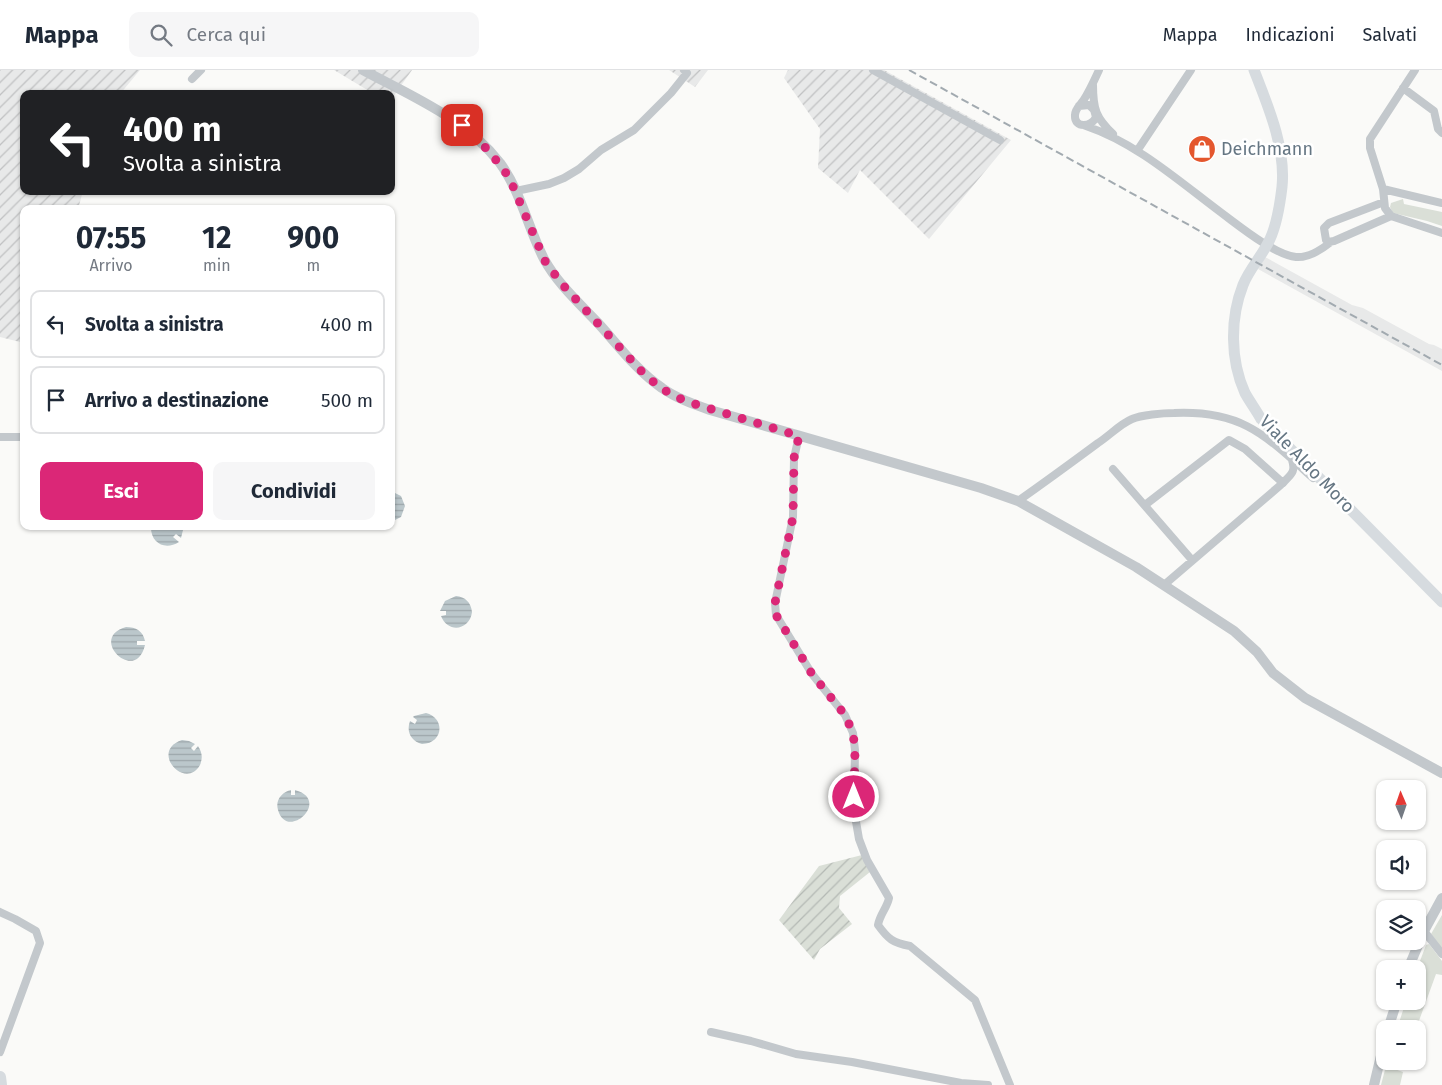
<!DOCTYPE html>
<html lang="it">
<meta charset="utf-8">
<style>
:root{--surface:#fff;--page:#f6f6f7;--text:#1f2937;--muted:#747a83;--line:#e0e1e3;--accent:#db2777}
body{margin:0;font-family:"Fira Sans",sans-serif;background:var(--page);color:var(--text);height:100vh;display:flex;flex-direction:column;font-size:19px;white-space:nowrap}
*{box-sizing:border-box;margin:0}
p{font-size:16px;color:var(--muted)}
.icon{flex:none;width:28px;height:28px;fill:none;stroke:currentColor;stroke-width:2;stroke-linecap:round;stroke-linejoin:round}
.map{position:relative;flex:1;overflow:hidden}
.side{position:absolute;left:20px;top:135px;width:375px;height:325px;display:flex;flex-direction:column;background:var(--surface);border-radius:10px;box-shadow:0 1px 4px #0004}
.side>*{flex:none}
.banner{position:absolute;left:20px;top:20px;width:375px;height:105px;border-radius:10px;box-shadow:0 1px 4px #0004;background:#202124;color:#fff;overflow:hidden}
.needle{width:32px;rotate:358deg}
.buttons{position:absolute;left:1376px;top:710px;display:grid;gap:10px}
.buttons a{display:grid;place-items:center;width:50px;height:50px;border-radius:10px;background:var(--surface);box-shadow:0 1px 4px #0004;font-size:25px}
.pin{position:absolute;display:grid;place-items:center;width:42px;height:42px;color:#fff;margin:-21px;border-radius:10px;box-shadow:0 2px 8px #0006}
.me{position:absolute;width:55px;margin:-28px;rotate:0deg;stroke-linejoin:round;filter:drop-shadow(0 0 4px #0008)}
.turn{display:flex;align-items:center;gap:18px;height:105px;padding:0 20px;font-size:22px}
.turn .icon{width:65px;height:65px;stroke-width:2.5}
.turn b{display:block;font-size:35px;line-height:42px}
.eta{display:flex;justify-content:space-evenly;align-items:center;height:85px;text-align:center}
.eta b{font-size:30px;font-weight:700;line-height:35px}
.action{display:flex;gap:10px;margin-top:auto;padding:10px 20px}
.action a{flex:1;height:58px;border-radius:10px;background:var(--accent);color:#fff;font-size:20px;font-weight:700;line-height:58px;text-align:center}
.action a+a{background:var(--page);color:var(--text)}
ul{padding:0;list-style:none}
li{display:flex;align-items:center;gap:15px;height:68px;margin:0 10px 8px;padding:0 10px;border:2px solid var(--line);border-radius:10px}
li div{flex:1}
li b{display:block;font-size:19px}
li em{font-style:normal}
header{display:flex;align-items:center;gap:30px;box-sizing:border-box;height:70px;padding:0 25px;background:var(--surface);border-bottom:1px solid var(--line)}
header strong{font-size:24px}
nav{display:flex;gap:28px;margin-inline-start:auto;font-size:18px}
.search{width:350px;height:45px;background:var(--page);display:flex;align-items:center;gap:12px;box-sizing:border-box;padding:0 18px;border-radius:10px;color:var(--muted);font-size:19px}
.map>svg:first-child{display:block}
</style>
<header>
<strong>Mappa</strong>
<div class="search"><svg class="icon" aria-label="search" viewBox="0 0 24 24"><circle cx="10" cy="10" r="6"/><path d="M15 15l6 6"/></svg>Cerca qui</div>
<nav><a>Mappa</a><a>Indicazioni</a><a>Salvati</a></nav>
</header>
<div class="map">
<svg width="1442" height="1015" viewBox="0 0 1442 1015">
<defs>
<pattern id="industrial-furrows" width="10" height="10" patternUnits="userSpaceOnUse" patternTransform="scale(1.25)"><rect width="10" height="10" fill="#e8e9e9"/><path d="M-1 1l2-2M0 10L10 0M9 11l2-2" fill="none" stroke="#c0c1c2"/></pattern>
<pattern id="garden-furrows" width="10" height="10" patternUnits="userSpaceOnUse" patternTransform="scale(1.25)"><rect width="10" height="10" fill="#dadfd7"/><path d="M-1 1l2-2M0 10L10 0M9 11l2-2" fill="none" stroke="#b4b9b4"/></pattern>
<pattern id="water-rules" width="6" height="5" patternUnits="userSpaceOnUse" patternTransform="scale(1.25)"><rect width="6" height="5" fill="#bbc7cb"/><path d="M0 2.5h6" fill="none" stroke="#9ca6aa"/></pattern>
</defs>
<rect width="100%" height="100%" fill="#fafaf8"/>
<path fill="#e8e9e9" d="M 1265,187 L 1352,235 L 1363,238 L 1429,274 L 1434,275 L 1442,279 L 1442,301 L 1258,199 Z"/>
<path fill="url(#industrial-furrows)" d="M 0,0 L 140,0 L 120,24 L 24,24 L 24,121 L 83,121 L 78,139 L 24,139 L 24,273 L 0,267 Z
M 334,0 L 412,0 L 391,30 L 391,24 L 374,24 Z
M 669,0 L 708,0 L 695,17 Z
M 788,0 L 884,0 L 1011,70 L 929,169 L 860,100 L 848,123 L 818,98 L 820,59 L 784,8 Z"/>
<path fill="#dadfd7" d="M 1403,129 L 1404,134 L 1442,142 L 1442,156 L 1427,151 L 1393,143 L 1390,137 L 1391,133 Z
M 1442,845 L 1442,879 L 1431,864 Z
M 1429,874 L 1442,891 L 1442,905 L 1436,904 L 1416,959 L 1397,959 L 1406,931 L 1418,931 L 1417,899 L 1426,875 Z
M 1386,996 L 1403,1002 L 1400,1015 L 1381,1015 Z"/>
<path fill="url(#garden-furrows)" d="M 862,785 L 870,802 L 840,826 L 839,838 L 852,854 L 820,879 L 814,890 L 779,850 L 819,796 Z"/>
<path fill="url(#water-rules)" d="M 391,421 L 401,426 L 405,436 L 401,447 L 391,452 Z
M 151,456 L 184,456 L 181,468 L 176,464 L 173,467 L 179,472 C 165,481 150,473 151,456 Z
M 456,526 C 465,527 471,532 472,542 C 470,560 448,564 441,546 L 446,545 L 446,541 L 440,541 L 445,531 Z
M 126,557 C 136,557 143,561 145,571 L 137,571 L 137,575 L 145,575 C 136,615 87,568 126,557 Z
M 426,643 C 446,648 443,674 422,674 C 411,671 406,662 410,651 L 415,654 L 417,650 L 413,647 L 414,646 Z
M 182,670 L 189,671 L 195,674 L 191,678 L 194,681 L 198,676 C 202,682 203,688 200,695 C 185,721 149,681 182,670 Z
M 291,720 L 291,725 L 295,725 L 295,720 C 332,730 287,772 278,740 C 275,730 282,722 291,720 Z"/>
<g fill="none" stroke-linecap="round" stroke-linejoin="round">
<path stroke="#c3c8cc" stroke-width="8" d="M 873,0 L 1000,70
M 192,9 L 201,0
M 1093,15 C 1093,39 1096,48 1113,64
M 1403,18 L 1434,41 L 1438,59 L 1442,63
M 1079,36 L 1089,35 L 1094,40 L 1096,47 C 1092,57 1074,59 1075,45 C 1075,39 1080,35 1083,31 C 1089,22 1094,11 1099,0
M 1086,56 C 1139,74 1182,114 1227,147 C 1243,159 1276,185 1296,187 C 1309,188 1321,180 1331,172
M 1137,81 L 1191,0
M 1383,119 L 1442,133
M 516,121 L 549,114 L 564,108 L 579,99 L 601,80 L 634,60 L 671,23 L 687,3 L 684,0
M 1384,132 L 1329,153 L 1324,158 L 1326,170 L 1328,172 L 1334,171 L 1391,146 L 1442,163
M 1391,146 L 1385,138 L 1383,119 L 1370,78 L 1370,69 L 1415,0
M 799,366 L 794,388 L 793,447 L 775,533 L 776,545 L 812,604 L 845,645 L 853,663 L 855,680 L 854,740 L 859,769 L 867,790 L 889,828 C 887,838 880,844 878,855 C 888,869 893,873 910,876 L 975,930 L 1010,1015
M 0,367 L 24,367
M 1113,399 L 1192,490
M 1018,431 C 1045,412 1071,393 1098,373 C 1109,366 1120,354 1132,349 C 1141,345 1163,343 1174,343 C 1242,340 1265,365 1313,408
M 1145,435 L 1229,370 L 1245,379 L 1283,413
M 1164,515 L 1283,413 C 1291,404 1296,402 1292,390
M 0,842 L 15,849 L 36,861 L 40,873 L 0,982
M 1424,861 L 1442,884
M 711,962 L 751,971 L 796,984 L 852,992 L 961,1013 L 988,1015"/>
<path stroke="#c3c8cc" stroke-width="10" d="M 363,0 C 411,26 465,48 500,93 C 521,122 528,158 544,189 C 557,213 579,233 598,253 C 618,275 637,301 662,318 C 676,328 693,334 710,340 L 981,418 L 1018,431 L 1136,497 L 1234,561 L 1257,582 L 1273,603 L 1305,628 L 1442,703
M 1408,899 L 1424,861 L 1442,828
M 1388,959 L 1397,931
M 1374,1015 L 1385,969"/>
<path stroke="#d6dbdf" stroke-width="11" d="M 1254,0 C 1268,36 1286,78 1282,117 C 1280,134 1277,154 1270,169 C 1263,185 1249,199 1243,215 C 1230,248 1230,290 1245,323 C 1250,332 1256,340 1261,349 L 1442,532"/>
<path stroke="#d6dbdf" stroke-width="12" d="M 0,1007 L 1,1015"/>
<path stroke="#a2aab0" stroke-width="2" stroke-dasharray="8 4" stroke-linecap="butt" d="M 909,0 L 1442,295"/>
</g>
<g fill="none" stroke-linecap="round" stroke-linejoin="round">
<path stroke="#db2777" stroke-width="9" stroke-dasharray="0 16.2" d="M 462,55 L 489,81 L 509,107 L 545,191 L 561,213 L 644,304 L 662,319 L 685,331 L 799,366 L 794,388 L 793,447 L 775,533 L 776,545 L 812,604 L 845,645 L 853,663 L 855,680 L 854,727"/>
</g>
<defs>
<g id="shop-disc" transform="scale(1.4375)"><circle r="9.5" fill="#e4572e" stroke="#fff"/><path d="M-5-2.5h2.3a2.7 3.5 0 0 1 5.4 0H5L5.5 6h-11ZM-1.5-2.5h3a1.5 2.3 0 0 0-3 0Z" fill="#fff"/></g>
</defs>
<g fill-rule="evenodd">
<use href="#shop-disc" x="1202" y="79"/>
</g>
<g text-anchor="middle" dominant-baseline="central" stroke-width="5" stroke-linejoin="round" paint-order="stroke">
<g font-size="18" fill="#657683" stroke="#fff" text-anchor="start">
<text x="1221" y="79">Deichmann</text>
</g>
<g font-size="18" fill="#657683" stroke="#fff">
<text transform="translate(1307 394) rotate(46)">Viale Aldo Moro</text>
</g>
</g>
</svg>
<div class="buttons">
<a><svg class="needle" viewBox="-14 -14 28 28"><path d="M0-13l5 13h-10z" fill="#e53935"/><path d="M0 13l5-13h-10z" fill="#747a83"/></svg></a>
<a><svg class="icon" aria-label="sound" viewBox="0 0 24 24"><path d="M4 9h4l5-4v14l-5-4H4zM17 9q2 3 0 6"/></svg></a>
<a><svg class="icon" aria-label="layers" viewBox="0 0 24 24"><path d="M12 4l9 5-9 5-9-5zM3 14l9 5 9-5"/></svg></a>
<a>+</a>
<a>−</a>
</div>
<div class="pin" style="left:462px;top:55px;background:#d93025"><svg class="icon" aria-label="arrive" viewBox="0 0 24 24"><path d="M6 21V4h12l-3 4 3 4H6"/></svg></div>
<svg class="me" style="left:854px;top:727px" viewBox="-20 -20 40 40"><circle r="17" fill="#db2777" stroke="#fff" stroke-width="3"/><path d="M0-11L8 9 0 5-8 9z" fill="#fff"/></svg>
<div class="banner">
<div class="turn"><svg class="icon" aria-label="left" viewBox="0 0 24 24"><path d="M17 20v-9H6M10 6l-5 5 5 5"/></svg><div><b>400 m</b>Svolta a sinistra</div></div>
</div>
<section class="side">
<div class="eta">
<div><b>07:55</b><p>Arrivo</p></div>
<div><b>12</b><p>min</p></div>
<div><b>900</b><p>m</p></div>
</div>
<ul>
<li><svg class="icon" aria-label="left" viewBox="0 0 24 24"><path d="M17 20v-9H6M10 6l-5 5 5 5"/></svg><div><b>Svolta a sinistra</b></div><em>400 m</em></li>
<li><svg class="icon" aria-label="arrive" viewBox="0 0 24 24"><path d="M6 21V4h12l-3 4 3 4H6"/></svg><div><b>Arrivo a destinazione</b></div><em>500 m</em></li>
</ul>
<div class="action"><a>Esci</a><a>Condividi</a></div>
</section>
</div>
